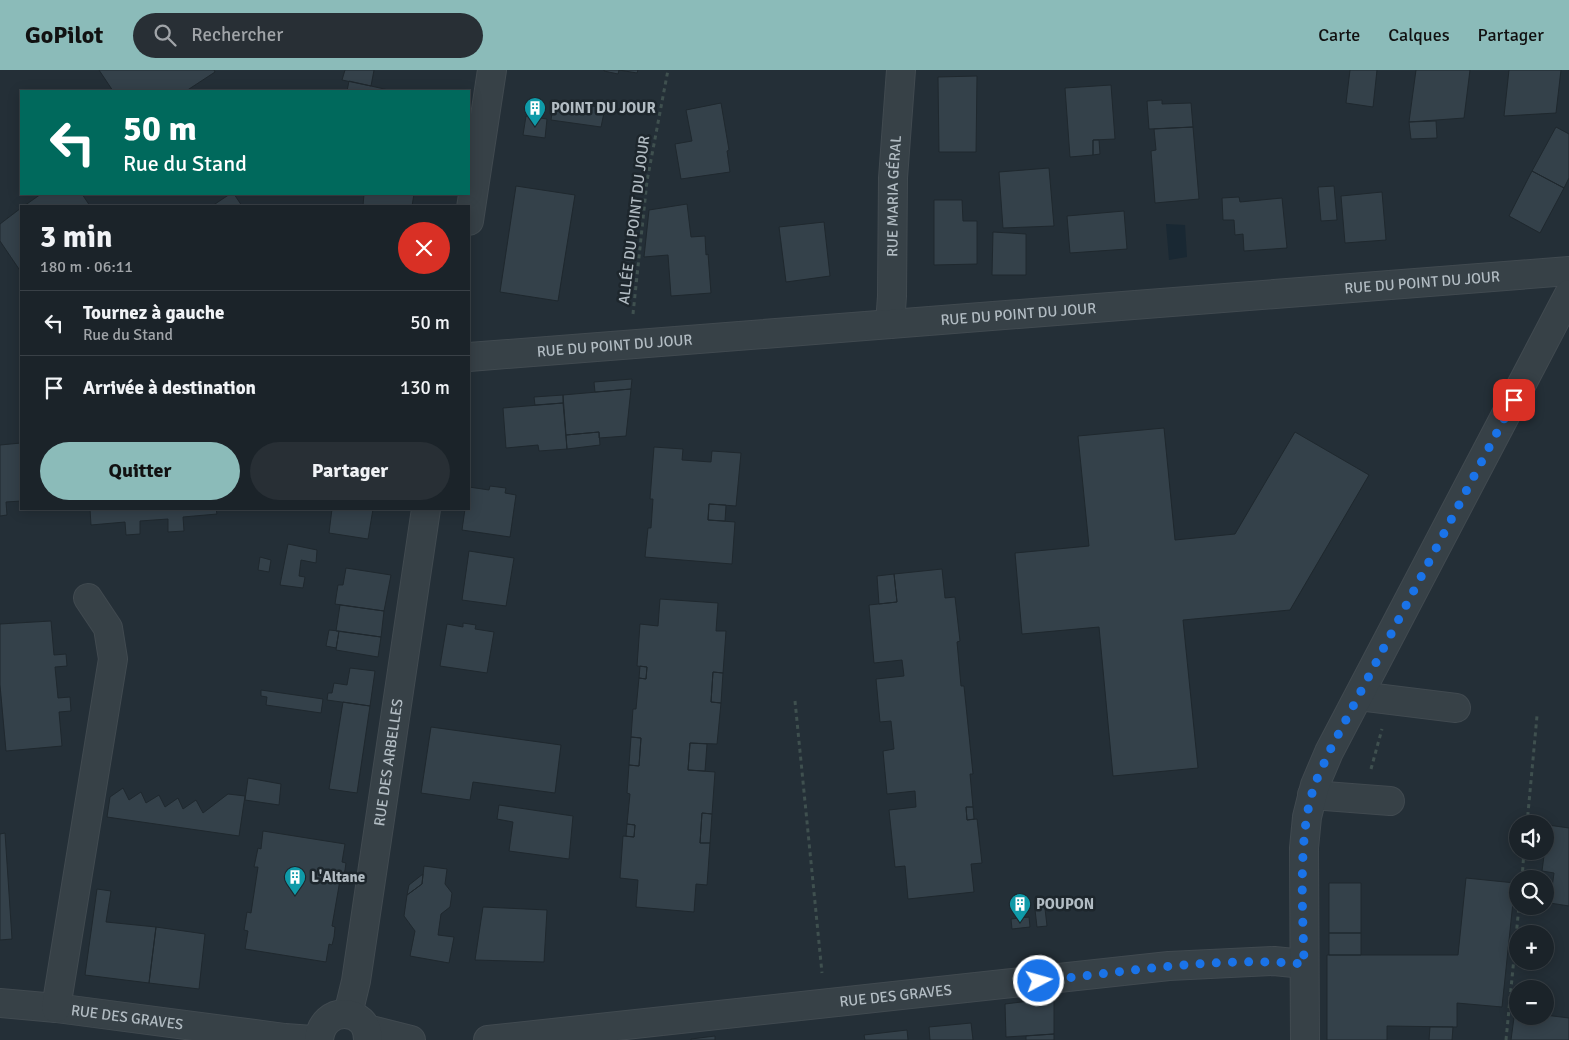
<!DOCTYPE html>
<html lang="fr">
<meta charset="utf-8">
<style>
:root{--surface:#1b2329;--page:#282f35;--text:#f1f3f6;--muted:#a0a4a8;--line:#394046;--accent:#8bbbb9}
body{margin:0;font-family:Signika,sans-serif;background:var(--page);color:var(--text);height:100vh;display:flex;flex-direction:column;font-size:19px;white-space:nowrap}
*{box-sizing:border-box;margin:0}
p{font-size:16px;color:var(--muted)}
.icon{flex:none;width:28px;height:28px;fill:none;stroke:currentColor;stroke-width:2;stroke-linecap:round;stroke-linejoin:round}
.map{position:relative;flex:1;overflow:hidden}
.panel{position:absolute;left:20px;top:135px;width:450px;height:305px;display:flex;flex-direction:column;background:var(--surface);border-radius:0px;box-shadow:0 2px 12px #0003,0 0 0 1px var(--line)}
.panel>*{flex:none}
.top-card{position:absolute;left:20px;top:20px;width:450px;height:105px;border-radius:0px;box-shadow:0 2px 12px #0003,0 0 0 1px var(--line);background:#00695c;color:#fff;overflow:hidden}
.buttons{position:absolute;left:1509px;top:745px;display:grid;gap:10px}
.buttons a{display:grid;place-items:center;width:45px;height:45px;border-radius:50%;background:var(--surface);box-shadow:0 2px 12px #0003,0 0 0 1px var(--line);font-size:25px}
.pin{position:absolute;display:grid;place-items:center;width:42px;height:42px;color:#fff;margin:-21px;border-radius:10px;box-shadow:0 2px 8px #0006}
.me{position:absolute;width:55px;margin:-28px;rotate:84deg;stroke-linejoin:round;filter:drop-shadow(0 0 4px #0008)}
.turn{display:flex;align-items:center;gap:18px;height:105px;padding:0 20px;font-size:22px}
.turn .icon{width:65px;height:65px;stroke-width:2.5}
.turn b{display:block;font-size:35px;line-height:42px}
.round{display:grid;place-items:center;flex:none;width:52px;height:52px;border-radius:26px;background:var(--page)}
.overview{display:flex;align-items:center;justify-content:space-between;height:85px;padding:0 20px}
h1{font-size:30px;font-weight:700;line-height:38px}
.button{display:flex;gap:10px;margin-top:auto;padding:10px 20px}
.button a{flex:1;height:58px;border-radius:30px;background:var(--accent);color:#111;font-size:20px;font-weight:700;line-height:58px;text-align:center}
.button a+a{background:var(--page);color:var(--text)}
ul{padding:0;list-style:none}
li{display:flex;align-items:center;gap:15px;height:65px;padding:0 20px;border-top:1px solid var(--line)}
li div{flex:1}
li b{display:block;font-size:19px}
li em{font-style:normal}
header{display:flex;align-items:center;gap:30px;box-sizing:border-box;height:70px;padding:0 25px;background:var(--accent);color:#111}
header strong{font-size:24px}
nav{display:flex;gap:28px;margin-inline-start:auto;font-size:18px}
.search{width:350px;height:45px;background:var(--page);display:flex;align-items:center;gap:12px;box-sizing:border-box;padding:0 18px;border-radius:28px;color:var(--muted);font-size:19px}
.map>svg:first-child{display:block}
</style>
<header>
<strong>GoPilot</strong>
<div class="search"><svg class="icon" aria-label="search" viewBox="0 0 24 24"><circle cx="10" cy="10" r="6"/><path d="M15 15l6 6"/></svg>Rechercher</div>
<nav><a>Carte</a><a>Calques</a><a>Partager</a></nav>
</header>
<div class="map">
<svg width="1569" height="970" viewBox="0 0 1569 970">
<rect width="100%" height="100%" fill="#242f37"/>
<path fill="#192833" d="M 1166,154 L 1185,155 L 1187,187 L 1169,190 Z"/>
<path fill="#34414a" stroke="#1f282e" d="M 99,0 L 214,0 L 215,2 L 186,21 L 113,21 Z
M 345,0 L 374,0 L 371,16 L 342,10 Z
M 604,0 L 638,0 L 637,3 L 619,0 L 618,4 L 604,1 Z
M 1350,0 L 1377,0 L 1373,37 L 1346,33 Z
M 1416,0 L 1470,0 L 1464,48 L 1409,52 Z
M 1509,0 L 1561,0 L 1556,43 L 1504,46 Z
M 977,6 L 976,82 L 939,82 L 938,7 Z
M 349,11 L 393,21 L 347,21 Z
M 1111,15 L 1115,69 L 1093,70 L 1093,85 L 1070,87 L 1065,18 Z
M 554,30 L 605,38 L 601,57 L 551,50 Z
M 1162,30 L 1162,34 L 1191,33 L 1193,57 L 1149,59 L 1147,31 Z
M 721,33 L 729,80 L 727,81 L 730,102 L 681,109 L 675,74 L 692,71 L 686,40 Z
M 526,46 L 547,49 L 545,68 L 523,65 Z
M 1436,51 L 1437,68 L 1411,69 L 1409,52 Z
M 1193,57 L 1199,129 L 1155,133 L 1151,81 L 1156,80 L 1154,59 Z
M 1556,57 L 1569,64 L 1569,108 L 1564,118 L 1532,101 Z
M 1093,70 L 1099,70 L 1100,84 L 1093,85 Z
M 1049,98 L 1054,156 L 1003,158 L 999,102 Z
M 1532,101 L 1564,118 L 1540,163 L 1509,146 Z
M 516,116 L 575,125 L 558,231 L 500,222 Z
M 1334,116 L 1337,150 L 1321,151 L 1318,117 Z
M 1382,122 L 1386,170 L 1345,173 L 1341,126 Z
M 41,124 L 82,124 L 90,136 L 24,136 Z
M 230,124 L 234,124 L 242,136 L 212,136 Z
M 364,124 L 414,124 L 412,136 L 363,136 Z
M 1239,127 L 1240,132 L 1282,128 L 1287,178 L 1244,181 L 1243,164 L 1235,165 L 1234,150 L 1223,150 L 1222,128 Z
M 934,130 L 962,130 L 963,151 L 977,151 L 977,194 L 934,195 Z
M 687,134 L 691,167 L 705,166 L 706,185 L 708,184 L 711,223 L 671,226 L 668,185 L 644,187 L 649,140 Z
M 21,138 L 21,202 L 0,171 L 0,154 Z
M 1124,141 L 1127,179 L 1070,183 L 1067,146 Z
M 824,152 L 830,206 L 786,212 L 779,157 Z
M 993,162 L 1026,164 L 1026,205 L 992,205 Z
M 632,309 L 631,319 L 595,322 L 594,312 Z
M 631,319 L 626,366 L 599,368 L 599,362 L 566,365 L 563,325 Z
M 563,325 L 563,333 L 535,335 L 534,327 Z
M 563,333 L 567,379 L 539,381 L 538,375 L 506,378 L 503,338 Z
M 1164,358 L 1175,470 L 1235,464 L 1295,362 L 1369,405 L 1290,540 L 1183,550 L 1198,698 L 1113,706 L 1099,557 L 1022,564 L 1015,483 L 1089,476 L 1078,366 Z
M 599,362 L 600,375 L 567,379 L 566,365 Z
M 21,373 L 21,431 L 6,432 L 7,445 L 0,446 L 0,375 Z
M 654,377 L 683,379 L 682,390 L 711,392 L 712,381 L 741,383 L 736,436 L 709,434 L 708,450 L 735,452 L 732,494 L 645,487 L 648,458 L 651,458 L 653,429 L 650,429 Z
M 490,416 L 506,418 L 505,423 L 516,425 L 510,467 L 462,460 L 465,439 L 469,439 L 469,417 L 489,420 Z
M 709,434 L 726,435 L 725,451 L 708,450 Z
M 90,439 L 216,439 L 217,444 L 183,447 L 184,461 L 168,462 L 168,449 L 140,451 L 140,464 L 126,465 L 125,452 L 91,455 Z
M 332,439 L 373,439 L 368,469 L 329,463 Z
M 288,474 L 317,480 L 316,493 L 301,490 L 299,506 L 305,507 L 303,518 L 280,515 Z
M 469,481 L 514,488 L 506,536 L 462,530 Z
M 260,487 L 271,490 L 269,502 L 258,500 Z
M 346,498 L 391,505 L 384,541 L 335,534 L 338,515 L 343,515 Z
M 942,499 L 945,528 L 955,527 L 960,571 L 957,572 L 961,616 L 964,616 L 973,704 L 970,704 L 973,737 L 966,737 L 967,750 L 977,749 L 982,793 L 971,794 L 974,822 L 908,829 L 905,796 L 895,797 L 889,740 L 916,737 L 915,721 L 887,724 L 883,681 L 894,679 L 891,651 L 880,652 L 876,609 L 904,606 L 902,590 L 874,593 L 869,535 L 897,532 L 894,504 Z
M 894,504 L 897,532 L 879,534 L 877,506 Z
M 660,529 L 718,533 L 716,561 L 726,561 L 723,603 L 713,602 L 711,632 L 721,633 L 717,674 L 690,673 L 688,700 L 715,702 L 712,744 L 702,743 L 700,773 L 710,773 L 707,815 L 696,814 L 694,842 L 636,837 L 638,810 L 620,808 L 623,766 L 634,767 L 635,755 L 627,754 L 630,724 L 627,723 L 629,695 L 639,696 L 641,668 L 631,667 L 633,639 L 636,639 L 639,608 L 646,609 L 647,597 L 637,596 L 640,554 L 658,556 Z
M 340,535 L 384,541 L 381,567 L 336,561 Z
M 51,551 L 54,585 L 66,584 L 67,596 L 55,597 L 58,628 L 70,627 L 71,641 L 59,642 L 62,676 L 6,681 L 0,615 L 0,554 Z
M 463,553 L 476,555 L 475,559 L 494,562 L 487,603 L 440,596 L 447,554 L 463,557 Z
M 329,560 L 339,561 L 336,578 L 326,576 Z
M 339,561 L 381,567 L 378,587 L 336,580 Z
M 640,596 L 647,597 L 646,609 L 639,608 Z
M 350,598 L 375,601 L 370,636 L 327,630 L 328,623 L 332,623 L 334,613 L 347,615 Z
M 713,602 L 723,603 L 721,633 L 711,632 Z
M 261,620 L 323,629 L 321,643 L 266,635 L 267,627 L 261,626 Z
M 343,632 L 370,636 L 357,723 L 329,719 Z
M 431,657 L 561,675 L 555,723 L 473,712 L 470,730 L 421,723 Z
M 631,667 L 641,668 L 639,696 L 629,695 Z
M 690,673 L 707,674 L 705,701 L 688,700 Z
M 248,708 L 281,714 L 279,735 L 245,730 Z
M 123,718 L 129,730 L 141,722 L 146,733 L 159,725 L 165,737 L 178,728 L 183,739 L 196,730 L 203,743 L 228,724 L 245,726 L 239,766 L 107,747 L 110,727 Z
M 499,735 L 573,746 L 569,789 L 509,781 L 513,752 L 497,749 Z
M 966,737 L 973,737 L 974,749 L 967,750 Z
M 702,743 L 712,744 L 710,773 L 700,773 Z
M 627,754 L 635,755 L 634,767 L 626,766 Z
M 1548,755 L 1569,758 L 1569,836 L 1550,833 L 1554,803 L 1542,801 Z
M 263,761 L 345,774 L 342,792 L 346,793 L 345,800 L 343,810 L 340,810 L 332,856 L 335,857 L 334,867 L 332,875 L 329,874 L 326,892 L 245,879 L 248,861 L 244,860 L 247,842 L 251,843 L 258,797 L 254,797 L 258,778 L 261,779 Z
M 5,763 L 12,869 L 0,870 L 0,764 Z
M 424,796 L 447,799 L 445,814 L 452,823 L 450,837 L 441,844 L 438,865 L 454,867 L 449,893 L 410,886 L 415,861 L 404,846 L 407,825 L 422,814 Z
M 423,804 L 422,814 L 407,825 L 409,815 Z
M 1466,808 L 1515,813 L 1502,937 L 1457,933 L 1457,957 L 1387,956 L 1387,970 L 1327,970 L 1327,885 L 1458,885 Z
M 1329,813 L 1361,813 L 1361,863 L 1329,863 Z
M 97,819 L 111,821 L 106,852 L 156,857 L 149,913 L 85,905 Z
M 1044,830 L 1047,856 L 1037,857 L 1034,831 Z
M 483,837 L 547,840 L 544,892 L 475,890 Z
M 1029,847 L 1030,857 L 1012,859 L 1011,849 Z
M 156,857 L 205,864 L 199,919 L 149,913 Z
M 1329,863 L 1361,863 L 1361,885 L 1329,885 Z
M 1054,928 L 1054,964 L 1006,967 L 1005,934 Z
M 1515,940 L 1518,941 L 1518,946 L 1545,946 L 1545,945 L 1569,948 L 1569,970 L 1511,970 Z
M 971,953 L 973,970 L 930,970 L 929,957 Z
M 1430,957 L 1453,957 L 1452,970 L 1429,970 Z
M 907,960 L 908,970 L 865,970 L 864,965 Z
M 1054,964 L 1054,970 L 1026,970 L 1026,966 Z
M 715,966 L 715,970 L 691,970 L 691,969 Z"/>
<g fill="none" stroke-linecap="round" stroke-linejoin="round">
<g stroke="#414a50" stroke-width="30">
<g id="minor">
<path d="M 469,151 L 492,0"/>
<path id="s1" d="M 890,254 L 892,226 L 893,108 L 901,0"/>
<path id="s2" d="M 469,287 L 1569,201"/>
<path d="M 1359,626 L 1456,638"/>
<path d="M 1312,725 L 1390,731"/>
<path id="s3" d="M 0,933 L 56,938 L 285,968 L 313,970"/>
<path d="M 56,938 L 113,589 L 108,558 L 88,528"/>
<path id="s4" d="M 348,944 L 356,911 L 426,439"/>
<path d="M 367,959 L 411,970"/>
<path d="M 319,970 C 322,935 368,936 368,970"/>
<path id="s5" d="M 488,970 L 1169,896 L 1274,891 L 1304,894"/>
<path d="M 1305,970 L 1304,778 L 1307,747 L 1315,715 L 1329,682 L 1569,224"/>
</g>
</g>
<path stroke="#3f504f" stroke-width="3" stroke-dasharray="4 4" stroke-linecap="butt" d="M 633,244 L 647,111 L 668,0
M 795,631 L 822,903
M 1371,699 L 1382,659
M 1527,754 L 1537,646
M 1522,809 L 1524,781
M 1506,970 L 1519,836"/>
<use href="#minor" stroke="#374147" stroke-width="28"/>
</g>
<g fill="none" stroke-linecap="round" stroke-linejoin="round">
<path stroke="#1a73e8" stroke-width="9" stroke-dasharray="0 16.2" d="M 1039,911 C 1126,902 1216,886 1304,894 C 1303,841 1297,763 1315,714 C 1319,703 1325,692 1329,682 L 1514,330"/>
</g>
<defs>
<g id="building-pin" transform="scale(1.125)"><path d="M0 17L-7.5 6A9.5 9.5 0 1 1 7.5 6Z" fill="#0f9aa8" stroke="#1d262c"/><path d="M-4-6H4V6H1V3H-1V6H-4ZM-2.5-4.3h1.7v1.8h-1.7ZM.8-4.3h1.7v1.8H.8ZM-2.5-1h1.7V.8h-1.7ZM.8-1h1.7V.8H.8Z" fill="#fff"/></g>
</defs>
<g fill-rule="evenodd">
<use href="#building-pin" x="535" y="38"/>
<use href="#building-pin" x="295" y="807"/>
<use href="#building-pin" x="1020" y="834"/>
</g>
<g text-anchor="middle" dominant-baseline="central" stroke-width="5" stroke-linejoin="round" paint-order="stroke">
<g font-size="15" font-weight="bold" fill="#b2bcc3" stroke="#1d262c" text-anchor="start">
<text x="551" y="38">POINT DU JOUR</text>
<text x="311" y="807">L'Altane</text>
<text x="1036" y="834">POUPON</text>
</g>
<g font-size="15" fill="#b2bcc3" stroke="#1d262c">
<text stroke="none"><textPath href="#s1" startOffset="128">RUE MARIA GÉRAL</textPath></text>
<text transform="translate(634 150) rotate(-83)">ALLÉE DU POINT DU JOUR</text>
<text stroke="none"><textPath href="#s2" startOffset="956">RUE DU POINT DU JOUR</textPath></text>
<text stroke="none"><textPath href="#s2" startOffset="551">RUE DU POINT DU JOUR</textPath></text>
<text stroke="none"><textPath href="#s2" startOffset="146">RUE DU POINT DU JOUR</textPath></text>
<text stroke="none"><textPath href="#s4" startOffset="255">RUE DES ARBELLES</textPath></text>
<text stroke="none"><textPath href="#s5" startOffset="410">RUE DES GRAVES</textPath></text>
<text stroke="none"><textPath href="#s3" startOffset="128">RUE DES GRAVES</textPath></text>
</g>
</g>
</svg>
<div class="buttons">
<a><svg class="icon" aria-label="sound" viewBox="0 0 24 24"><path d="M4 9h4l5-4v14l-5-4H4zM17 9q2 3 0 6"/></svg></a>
<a><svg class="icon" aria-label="search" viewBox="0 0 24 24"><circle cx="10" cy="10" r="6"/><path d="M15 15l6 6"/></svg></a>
<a>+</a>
<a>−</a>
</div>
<div class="pin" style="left:1514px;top:330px;background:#d93025"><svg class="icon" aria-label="arrive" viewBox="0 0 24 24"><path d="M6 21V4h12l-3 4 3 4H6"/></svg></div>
<svg class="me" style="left:1039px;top:911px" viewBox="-20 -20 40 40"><circle r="17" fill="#1a73e8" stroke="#fff" stroke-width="3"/><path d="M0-11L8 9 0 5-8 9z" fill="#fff"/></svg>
<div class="top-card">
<div class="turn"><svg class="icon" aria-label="left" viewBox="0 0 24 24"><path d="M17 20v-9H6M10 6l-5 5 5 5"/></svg><div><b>50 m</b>Rue du Stand</div></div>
</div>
<section class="panel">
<div class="overview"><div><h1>3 min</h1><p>180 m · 06:11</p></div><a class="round" style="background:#d93025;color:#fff"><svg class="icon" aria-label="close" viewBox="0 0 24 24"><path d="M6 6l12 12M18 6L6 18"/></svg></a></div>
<ul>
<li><svg class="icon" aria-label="left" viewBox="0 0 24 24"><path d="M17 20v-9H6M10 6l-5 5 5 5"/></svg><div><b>Tournez à gauche</b><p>Rue du Stand</p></div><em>50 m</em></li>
<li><svg class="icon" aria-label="arrive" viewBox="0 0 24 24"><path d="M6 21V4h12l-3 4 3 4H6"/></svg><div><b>Arrivée à destination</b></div><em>130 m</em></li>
</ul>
<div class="button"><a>Quitter</a><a>Partager</a></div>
</section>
</div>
